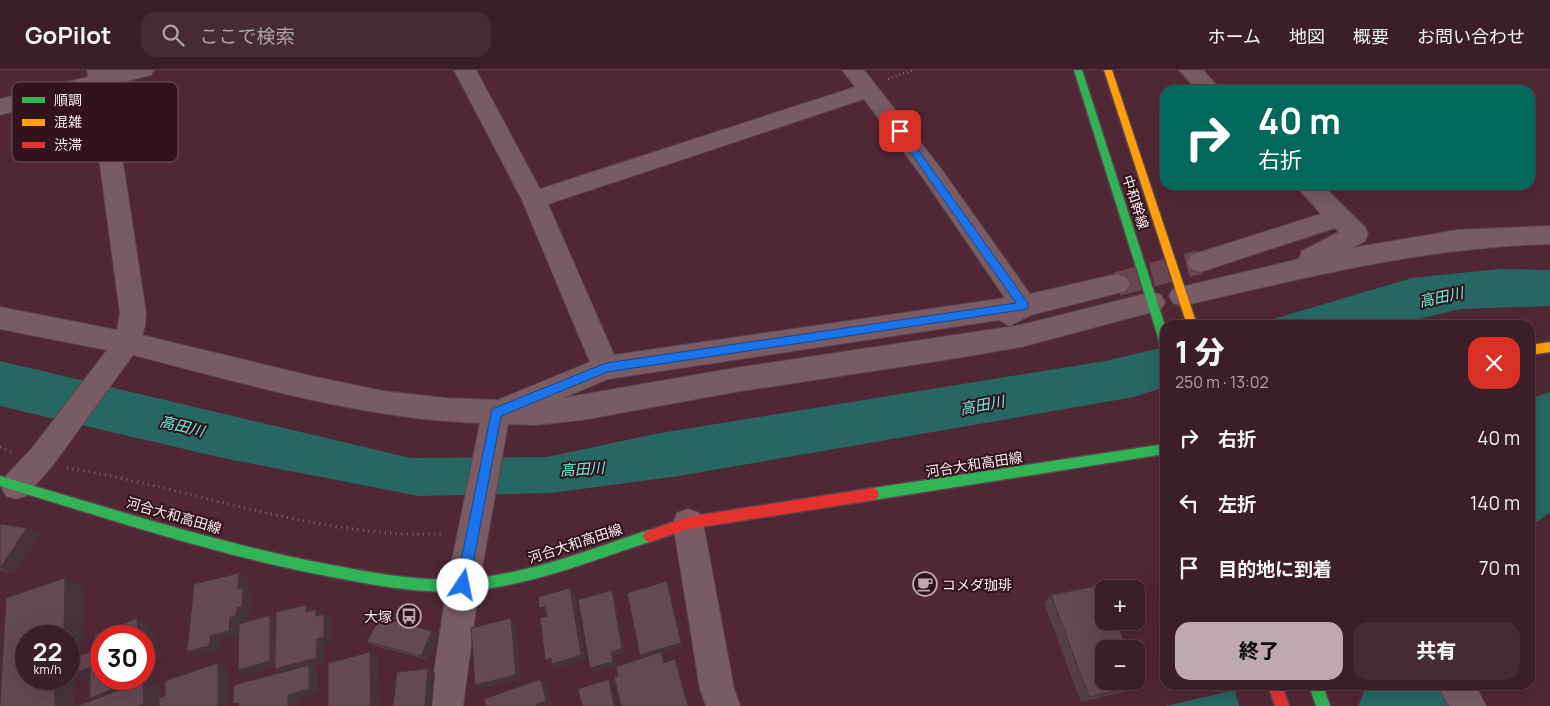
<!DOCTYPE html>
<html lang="ja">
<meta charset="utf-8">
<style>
:root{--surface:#3c1e28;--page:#472b34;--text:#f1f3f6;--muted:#aca2a8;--line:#553c45;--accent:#bea9af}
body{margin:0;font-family:Manrope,"Noto Sans JP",sans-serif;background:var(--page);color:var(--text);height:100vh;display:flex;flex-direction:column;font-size:19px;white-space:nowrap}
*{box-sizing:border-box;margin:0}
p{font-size:16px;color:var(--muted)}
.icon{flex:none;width:28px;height:28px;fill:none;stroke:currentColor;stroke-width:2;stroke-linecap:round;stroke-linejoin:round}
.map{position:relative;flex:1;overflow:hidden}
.sheet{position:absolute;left:1160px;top:250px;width:375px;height:370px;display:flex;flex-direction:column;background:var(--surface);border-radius:15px;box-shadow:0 5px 20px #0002,0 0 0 1px var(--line)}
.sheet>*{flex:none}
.top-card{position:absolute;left:1160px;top:15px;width:375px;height:105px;border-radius:15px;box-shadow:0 5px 20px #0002,0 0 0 1px var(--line);background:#00695c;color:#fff;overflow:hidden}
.tools{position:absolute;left:1095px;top:510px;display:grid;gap:10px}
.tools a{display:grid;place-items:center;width:50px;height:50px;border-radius:10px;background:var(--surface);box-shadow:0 5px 20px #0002,0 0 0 1px var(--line);font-size:25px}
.speed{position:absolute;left:15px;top:555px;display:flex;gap:10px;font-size:25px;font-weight:700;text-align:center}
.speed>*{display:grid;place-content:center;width:65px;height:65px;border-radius:50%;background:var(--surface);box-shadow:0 5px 20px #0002,0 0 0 1px var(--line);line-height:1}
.speed small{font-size:12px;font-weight:400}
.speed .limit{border:8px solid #d22;background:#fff;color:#111}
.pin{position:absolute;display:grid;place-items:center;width:42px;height:42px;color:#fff;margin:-21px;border-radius:10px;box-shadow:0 2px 8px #0006}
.me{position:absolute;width:55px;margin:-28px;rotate:11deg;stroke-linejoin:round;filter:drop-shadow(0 0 4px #0008)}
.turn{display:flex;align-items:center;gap:18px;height:105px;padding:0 15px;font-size:22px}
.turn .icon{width:65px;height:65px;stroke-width:2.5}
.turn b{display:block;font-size:35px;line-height:42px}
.round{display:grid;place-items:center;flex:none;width:52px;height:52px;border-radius:15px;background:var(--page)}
.summary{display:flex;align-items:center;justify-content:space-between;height:85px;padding:0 15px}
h1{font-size:30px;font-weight:800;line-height:38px}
.button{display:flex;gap:10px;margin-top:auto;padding:10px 15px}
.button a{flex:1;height:58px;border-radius:15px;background:var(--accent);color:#111;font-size:20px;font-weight:800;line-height:58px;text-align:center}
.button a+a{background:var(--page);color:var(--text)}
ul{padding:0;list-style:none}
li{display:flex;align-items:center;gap:15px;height:65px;padding:0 15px}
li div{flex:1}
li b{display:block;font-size:19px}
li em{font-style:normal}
header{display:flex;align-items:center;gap:30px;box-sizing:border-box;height:70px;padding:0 25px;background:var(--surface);border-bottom:1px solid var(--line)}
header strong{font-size:24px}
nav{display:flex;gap:28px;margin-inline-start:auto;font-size:18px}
.search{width:350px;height:45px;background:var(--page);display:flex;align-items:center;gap:12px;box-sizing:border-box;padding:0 18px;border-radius:15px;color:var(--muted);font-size:19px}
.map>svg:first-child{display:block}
</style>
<header>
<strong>GoPilot</strong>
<div class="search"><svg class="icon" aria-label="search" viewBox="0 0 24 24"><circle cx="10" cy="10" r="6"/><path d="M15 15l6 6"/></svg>ここで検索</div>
<nav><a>ホーム</a><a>地図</a><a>概要</a><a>お問い合わせ</a></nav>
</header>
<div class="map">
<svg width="1550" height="636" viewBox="0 0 1550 636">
<rect width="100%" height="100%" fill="#502835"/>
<path fill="#276762" d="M 1499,199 L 1550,200 L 1550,236 L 1461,239 L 1392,255 L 1253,255 L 1412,208 Z
M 1165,277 L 1165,317 L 1134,327 L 679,406 L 551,423 L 419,426 L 223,388 L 0,336 L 0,291 L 411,388 L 547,387 L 660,363 L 1105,291 Z
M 1550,322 L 1550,443 L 1530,456 L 1530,329 Z
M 1367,615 L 1435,615 L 1460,636 L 1358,636 Z
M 1235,620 L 1239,636 L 1165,636 Z"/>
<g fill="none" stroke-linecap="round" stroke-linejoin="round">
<path stroke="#694651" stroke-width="24" stroke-dasharray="24 12" stroke-linecap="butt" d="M 1117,214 L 1200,192"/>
<g stroke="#5d444c" stroke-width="2">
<path id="street" d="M 87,0 L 154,0 L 151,5 L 111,15 L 146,243 L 145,256 L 142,265 L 311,306 L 383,321 L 445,328 L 498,330 L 590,292 L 522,130 L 454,0 L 476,0 L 540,119 L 855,17 L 842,0 L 864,0 L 939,96 L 1030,224 L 1117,204 L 1126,207 L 1130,214 L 1126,221 L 1031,245 L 1009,256 L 999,250 L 608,309 L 563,328 L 735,298 L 1021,255 L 1152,222 L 1161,225 L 1165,232 L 1161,239 L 1152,242 L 1021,277 L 951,289 L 735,322 L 582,350 L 536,355 L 508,354 L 479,515 L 463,636 L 429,636 L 447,515 L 480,353 C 361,349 247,314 133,285 L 53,395 L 26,426 L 16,429 L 6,426 L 1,416 L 6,406 L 33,377 L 107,280 L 0,259 L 0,237 L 117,260 L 120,243 L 90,21 L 0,45 L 0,29 L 88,7 ZM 864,29 L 923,108 L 1005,228 L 614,285 L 548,134 Z
M 1179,0 L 1203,0 L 1221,20 L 1197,20 Z
M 1295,115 L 1322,115 L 1365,157 L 1368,164 L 1365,171 L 1352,178 L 1457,160 L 1550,156 L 1550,174 C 1424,177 1304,208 1182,236 L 1173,233 L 1169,226 L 1173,219 L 1299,189 L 1302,181 L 1339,162 L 1335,158 L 1200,202 L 1191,199 L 1187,192 L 1191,185 L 1321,144 Z
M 688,439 L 699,443 L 703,453 L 734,619 L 740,636 L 706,636 L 700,619 L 673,453 L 677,443 Z
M 1438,615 L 1475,615 L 1486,636 L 1449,636 Z"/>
</g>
<g stroke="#5d444c" stroke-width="3">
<path id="fast" d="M 1074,0 L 1082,0 L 1165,256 L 1165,278 L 1161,276 L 1160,273 Z
M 1165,374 L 1165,384 L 873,430 L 869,428 L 867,424 L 869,420 L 873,418 Z
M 0,406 C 110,438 219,474 332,495 C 374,503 420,512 463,509 C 527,505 588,480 649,460 L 653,462 L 655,466 L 653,470 L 649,472 C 588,492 527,517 463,521 C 420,524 374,515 332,507 C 219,486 110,449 0,416 Z
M 1309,615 L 1323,615 L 1330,636 L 1316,636 Z"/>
</g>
<g stroke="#5d444c" stroke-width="3">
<path id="slow" d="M 1104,0 L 1112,0 L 1197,255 L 1187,255 Z
M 1550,272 L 1550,282 L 1530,285 L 1530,275 Z"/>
</g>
<g stroke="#5d444c" stroke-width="3">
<path id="jam" d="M 873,418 L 877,420 L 879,424 L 877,428 L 873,430 L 688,459 L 649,472 L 645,470 L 643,466 L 645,462 L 688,447 Z
M 1268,615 L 1282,615 L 1289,636 L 1275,636 Z"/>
</g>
<path stroke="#7f656c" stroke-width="2.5" stroke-dasharray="1 3" stroke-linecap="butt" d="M 888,9 L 914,0"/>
<path stroke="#7f656c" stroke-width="3" stroke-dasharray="1 4.5" stroke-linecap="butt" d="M 0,377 L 11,382
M 67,398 C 172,415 274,452 379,462 C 401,465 422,464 444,464"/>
<use href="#street" fill="#785b63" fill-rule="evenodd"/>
<use href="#fast" fill="#30b455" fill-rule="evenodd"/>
<use href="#slow" fill="#ff9f0a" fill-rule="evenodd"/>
<use href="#jam" fill="#e5322d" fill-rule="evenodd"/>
</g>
<path fill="#563e48" d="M 0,454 L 27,458 L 40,465 L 14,503 L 0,501 Z
M 1051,525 L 1142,615 L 1133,620 L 1081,632 L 1044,533 Z
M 432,561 L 438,566 L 428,590 L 375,576 L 367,572 Z"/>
<path fill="#46323b" d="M 27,458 L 40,465 L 14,503 L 0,498 Z
M 239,503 L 248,509 L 248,521 L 252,524 L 251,542 L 247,543 L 246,551 L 240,552 L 239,566 L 221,570 L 220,580 L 198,585 L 187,581 L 210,566 L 230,547 L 238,519 Z
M 65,508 L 83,516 L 83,575 L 75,578 L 75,603 L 90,597 L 101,602 L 83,609 L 75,606 L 74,636 L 55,636 L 55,609 L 69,609 L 69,566 L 64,566 Z
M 667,511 L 683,577 L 662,583 L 664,588 L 667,599 L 642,589 L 640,585 Z
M 570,518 L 574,524 L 585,590 L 556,598 L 552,594 Z
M 612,520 L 615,526 L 625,583 L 614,586 L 616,596 L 593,602 L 590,598 L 611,582 Z
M 306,535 L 314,540 L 306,542 Z
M 545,537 L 549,542 L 544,544 L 539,538 Z
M 316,539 L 332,549 L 332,572 L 325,574 L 325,593 L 311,596 L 318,599 L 318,623 L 298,629 L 298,636 L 288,636 L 284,604 L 275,599 L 317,569 Z
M 270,545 L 279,550 L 279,595 L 248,605 L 238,600 Z
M 137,548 L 148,553 L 149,562 L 157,565 L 158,581 L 150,584 L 152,612 L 150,613 L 160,616 L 161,636 L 138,636 L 103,632 L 90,628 L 138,609 L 144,609 L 144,577 L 138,564 Z
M 511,548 L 516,553 L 521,609 L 481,619 L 475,615 Z
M 432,561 L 438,566 L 428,590 L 421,586 Z
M 370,582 L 378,587 L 379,636 L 371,636 Z
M 551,588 L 555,593 L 550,594 L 545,590 Z
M 675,589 L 678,595 L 689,636 L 688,636 Z
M 218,593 L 228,598 L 229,636 L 218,636 Z
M 428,599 L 435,603 L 432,636 L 425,636 Z
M 541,609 L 547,615 L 552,636 L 538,636 L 537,634 Z
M 609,609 L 610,611 L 616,636 L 614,636 Z"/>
<path fill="#644854" stroke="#46323b" d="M 0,454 L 27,458 L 0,498 Z
M 239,503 L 238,519 L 243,518 L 242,537 L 237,538 L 236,546 L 230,547 L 229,561 L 210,566 L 209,576 L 187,581 L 194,514 Z
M 65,508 L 64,566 L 26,566 L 26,609 L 55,609 L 55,636 L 0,636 L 6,528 Z
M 667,511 L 681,573 L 640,585 L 627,523 Z
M 1101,515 L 1104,521 L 1104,551 L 1116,551 L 1127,579 L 1104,579 L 1104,611 L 1136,611 L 1136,600 L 1142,615 L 1089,627 L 1051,525 Z
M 570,518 L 581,585 L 552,594 L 551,588 L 545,590 L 540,548 L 547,546 L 545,537 L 539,538 L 538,527 Z
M 612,520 L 622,578 L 611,582 L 613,592 L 590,598 L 578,530 Z
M 306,535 L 306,542 L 316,539 L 316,546 L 324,544 L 324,567 L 317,569 L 316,588 L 275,599 L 276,542 Z
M 270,545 L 270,591 L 238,600 L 239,554 Z
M 380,547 L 432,561 L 421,586 L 367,572 Z
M 137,548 L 138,564 L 145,560 L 147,576 L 144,577 L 144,566 L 101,566 L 101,609 L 138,609 L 90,628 L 90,597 L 70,605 L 70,589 L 96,580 L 95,565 Z
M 511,548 L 516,605 L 475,615 L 471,558 Z
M 370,582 L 371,636 L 328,636 L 328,593 Z
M 661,582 L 664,593 L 675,589 L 688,636 L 621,636 L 614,607 L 618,606 L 616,597 Z
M 218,593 L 218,636 L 159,636 L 159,628 L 165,626 L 165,611 Z
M 309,595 L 309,619 L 288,625 L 288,636 L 238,636 L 239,633 L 233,634 L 234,615 Z
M 428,599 L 425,636 L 393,636 L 397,602 Z
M 541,609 L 546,631 L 537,634 L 538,636 L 485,636 L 484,629 Z
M 609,609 L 614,636 L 582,636 L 578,619 Z
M 143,611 L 144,634 L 138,636 L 77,636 Z"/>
<path fill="#1a73e8" stroke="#114b97" d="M 900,58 L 903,59 L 1028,233 L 1028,239 L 607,302 L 501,346 L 469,515 L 467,519 L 463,521 L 458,519 L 456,515 L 492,339 L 606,293 L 1016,233 L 897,63 L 895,61 Z"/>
<defs>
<g id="cafe-ring" transform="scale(1.25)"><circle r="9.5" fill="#32121b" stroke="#bea9af" stroke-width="1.5"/><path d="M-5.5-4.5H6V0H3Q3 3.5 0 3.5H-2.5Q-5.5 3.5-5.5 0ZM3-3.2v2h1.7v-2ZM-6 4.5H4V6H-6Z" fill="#bea9af"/></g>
<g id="bus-ring" transform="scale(1.25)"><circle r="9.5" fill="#32121b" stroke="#bea9af" stroke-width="1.5"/><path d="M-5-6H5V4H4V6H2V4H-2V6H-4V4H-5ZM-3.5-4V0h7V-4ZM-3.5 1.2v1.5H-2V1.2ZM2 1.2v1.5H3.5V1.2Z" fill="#bea9af"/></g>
</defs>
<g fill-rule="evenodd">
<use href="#cafe-ring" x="925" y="514"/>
<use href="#bus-ring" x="409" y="546"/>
</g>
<g text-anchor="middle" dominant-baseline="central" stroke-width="4" stroke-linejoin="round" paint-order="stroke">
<g font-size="14" fill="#f9eff1" stroke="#32121b">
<text transform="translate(1136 132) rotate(72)">中和幹線</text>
<text transform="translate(974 394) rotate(-9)">河合大和高田線</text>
<text transform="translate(174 445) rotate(16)">河合大和高田線</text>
<text transform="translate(575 473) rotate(-18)">河合大和高田線</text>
</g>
<g font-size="14" fill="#f9eff1" stroke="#32121b" text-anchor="start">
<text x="942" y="514">コメダ珈琲</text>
<text x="392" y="546" text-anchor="end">大塚</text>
</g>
<g font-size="15" font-style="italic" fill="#68f0e1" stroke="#32121b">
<text transform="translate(1441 227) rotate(-12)">高田川</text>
<text transform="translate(982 335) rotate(-11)">高田川</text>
<text transform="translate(182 356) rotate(14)">高田川</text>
<text transform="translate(582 399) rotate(-4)">高田川</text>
</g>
</g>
<rect x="12" y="12" width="166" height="80" rx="8" fill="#32121b" stroke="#6e545b" stroke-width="1"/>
<rect x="22" y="27" width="23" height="6" fill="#30b455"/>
<rect x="22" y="49" width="23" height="7" fill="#ff9f0a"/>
<rect x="22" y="72" width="23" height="6" fill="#e5322d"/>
<g font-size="14" fill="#f9eff1">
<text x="54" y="35">順調</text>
<text x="54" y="57">混雑</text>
<text x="54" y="80">渋滞</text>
</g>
</svg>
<div class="tools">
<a>+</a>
<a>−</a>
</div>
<div class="speed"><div>22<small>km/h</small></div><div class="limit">30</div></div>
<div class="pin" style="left:900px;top:61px;background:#d93025"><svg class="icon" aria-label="arrive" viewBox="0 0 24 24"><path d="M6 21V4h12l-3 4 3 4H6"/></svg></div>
<svg class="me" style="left:463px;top:515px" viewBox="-20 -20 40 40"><circle r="19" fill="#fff"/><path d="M0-13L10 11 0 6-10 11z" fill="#1a73e8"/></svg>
<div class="top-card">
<div class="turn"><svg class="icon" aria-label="right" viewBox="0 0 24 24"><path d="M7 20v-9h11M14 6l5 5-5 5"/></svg><div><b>40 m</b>右折</div></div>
</div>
<section class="sheet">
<div class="summary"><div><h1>1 分</h1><p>250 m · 13:02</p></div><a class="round" style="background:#d93025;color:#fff"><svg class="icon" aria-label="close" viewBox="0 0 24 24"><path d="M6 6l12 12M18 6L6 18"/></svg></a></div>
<ul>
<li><svg class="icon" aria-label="right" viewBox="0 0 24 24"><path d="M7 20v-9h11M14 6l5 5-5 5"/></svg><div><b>右折</b></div><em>40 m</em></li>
<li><svg class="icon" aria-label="left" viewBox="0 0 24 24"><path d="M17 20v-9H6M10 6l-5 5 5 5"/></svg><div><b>左折</b></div><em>140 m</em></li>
<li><svg class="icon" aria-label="arrive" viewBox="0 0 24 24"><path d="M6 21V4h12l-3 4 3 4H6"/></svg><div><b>目的地に到着</b></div><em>70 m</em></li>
</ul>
<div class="button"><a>終了</a><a>共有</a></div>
</section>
</div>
